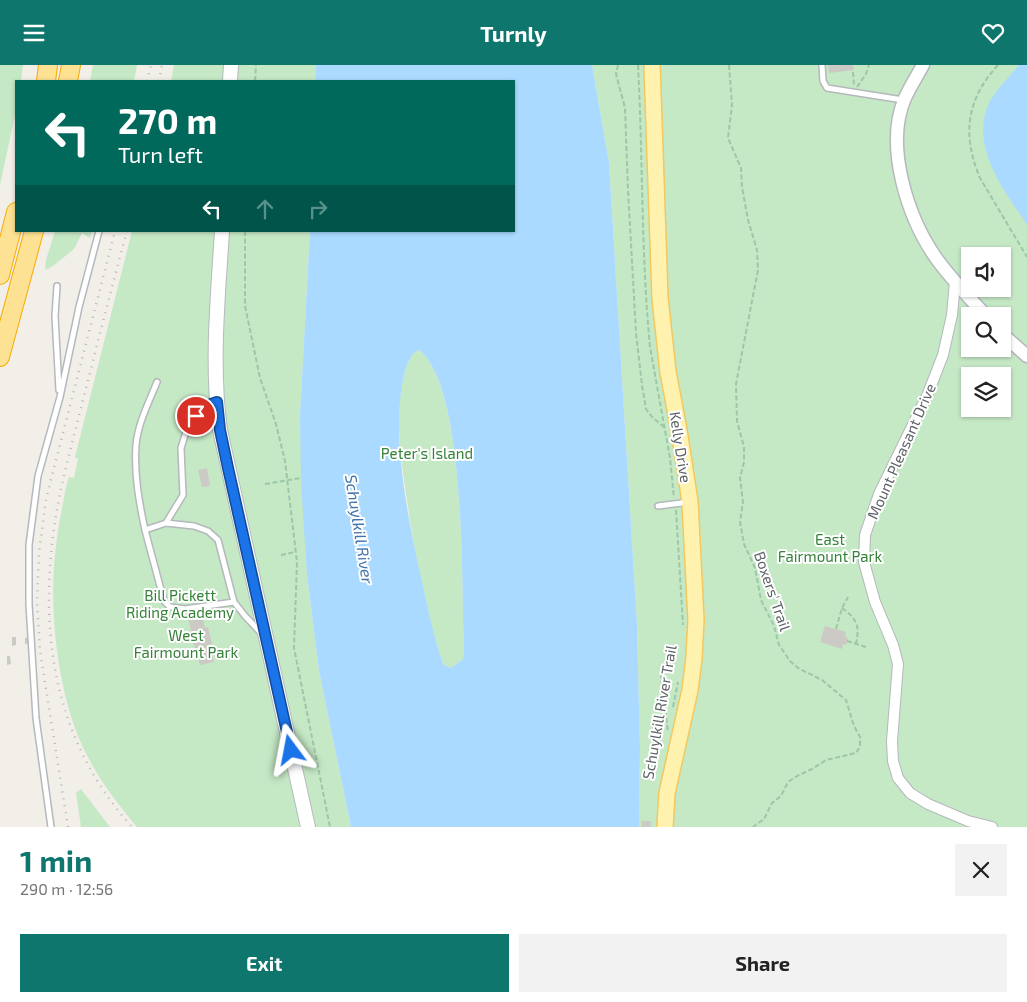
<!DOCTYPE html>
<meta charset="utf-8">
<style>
:root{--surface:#fff;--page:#f2f2f2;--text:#222;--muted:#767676;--accent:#0f766e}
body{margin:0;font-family:"Exo 2",sans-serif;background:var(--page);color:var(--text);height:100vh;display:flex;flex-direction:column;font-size:19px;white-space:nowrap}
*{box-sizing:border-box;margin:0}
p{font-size:16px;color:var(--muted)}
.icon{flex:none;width:28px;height:28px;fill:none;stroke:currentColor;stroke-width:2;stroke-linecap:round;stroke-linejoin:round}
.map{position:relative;height:762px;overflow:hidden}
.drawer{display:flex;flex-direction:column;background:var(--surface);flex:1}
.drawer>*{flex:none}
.hud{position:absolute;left:15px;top:15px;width:500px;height:152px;border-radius:0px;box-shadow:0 1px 4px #0004;background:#00695c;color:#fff;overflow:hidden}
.tools{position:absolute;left:961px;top:182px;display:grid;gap:10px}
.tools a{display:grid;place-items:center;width:50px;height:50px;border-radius:0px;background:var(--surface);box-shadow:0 1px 4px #0004;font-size:25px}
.pin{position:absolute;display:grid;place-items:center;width:42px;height:42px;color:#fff;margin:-21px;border:2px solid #fff;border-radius:50%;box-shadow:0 1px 5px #0007}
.me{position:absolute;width:55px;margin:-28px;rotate:347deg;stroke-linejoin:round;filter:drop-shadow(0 0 4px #0008)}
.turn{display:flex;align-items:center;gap:18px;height:105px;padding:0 20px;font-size:22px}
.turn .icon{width:65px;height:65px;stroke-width:2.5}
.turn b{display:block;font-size:35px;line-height:42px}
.lanes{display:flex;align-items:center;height:48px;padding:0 20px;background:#0003;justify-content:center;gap:25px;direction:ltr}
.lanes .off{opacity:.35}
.round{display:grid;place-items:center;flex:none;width:52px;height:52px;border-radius:0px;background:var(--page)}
.headline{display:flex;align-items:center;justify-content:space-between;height:85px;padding:0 20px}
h1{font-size:30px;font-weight:700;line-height:38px;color:var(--accent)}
.primary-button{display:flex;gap:10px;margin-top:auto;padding:10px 20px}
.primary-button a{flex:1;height:58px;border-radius:0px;background:var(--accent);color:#fff;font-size:20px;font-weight:700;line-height:58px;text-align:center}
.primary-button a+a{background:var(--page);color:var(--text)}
header{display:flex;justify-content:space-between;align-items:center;height:65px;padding:0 20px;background:var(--accent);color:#fff;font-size:22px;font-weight:700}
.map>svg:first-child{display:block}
</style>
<header><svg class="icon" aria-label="menu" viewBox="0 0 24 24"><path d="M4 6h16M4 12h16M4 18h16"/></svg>Turnly<svg class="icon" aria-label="heart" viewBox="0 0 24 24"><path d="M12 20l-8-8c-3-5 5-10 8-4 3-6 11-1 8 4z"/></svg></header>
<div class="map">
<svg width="1027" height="762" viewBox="0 0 1027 762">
<rect width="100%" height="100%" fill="#f1efe8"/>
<path fill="#c5e8c5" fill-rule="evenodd" d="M 0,0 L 23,0 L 21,16 L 16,16 L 16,45 L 0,120 Z
M 93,0 L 137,0 L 134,16 L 90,16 Z
M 174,0 L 316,0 L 315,16 L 171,16 Z
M 592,0 L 1027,0 L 1027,762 L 639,762 L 640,682 L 637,560 L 609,98 ZM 970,191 L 1002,191 L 1002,224 L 970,224 ZM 970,251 L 1002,251 L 1002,284 L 970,284 ZM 970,311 L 1002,311 L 1002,344 L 970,344 Z
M 55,166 L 92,166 L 90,173 L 82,168 L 74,184 L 53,201 L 45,205 L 46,195 Z
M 132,166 L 310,166 L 300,350 L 307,510 L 319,606 L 351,762 L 137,762 C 116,737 96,711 82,680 C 58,627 49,548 55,490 C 57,467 62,444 66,422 L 69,412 L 74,413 L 78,394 L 75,392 Z
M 419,285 C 467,324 461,520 464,582 L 463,594 L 451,603 L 443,599 C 425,546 415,490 407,435 C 401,394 394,351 404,310 C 407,301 409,289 419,285 Z
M 81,724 L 110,762 L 81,762 L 76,728 Z"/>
<path fill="#aadaff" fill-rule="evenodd" d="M 316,0 L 592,0 L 609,98 L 637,560 L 640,682 L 639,762 L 351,762 L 319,606 L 307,510 L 301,417 L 300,350 L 310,166 L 514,166 L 514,16 L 315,16 ZM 419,285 C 467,323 461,521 464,582 L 463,594 L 451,603 L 443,599 C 434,572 428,545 422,517 C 409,458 390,370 404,310 C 407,301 409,289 419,285 Z
M 1019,0 L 1027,0 L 1027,160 C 1004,125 968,80 990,36 C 997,24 1010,11 1019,0 Z"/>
<path fill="#cccac5" d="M 828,0 L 853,0 L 854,5 L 829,8 Z
M 207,403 L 210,421 L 202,422 L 198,405 Z
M 201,545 L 205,563 L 208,562 L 212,579 L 210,580 L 214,597 L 200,600 L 190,566 L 191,566 L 187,548 Z
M 825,561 L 846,567 L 845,572 L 848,573 L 846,580 L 843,579 L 842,584 L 820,577 Z
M 12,572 L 16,572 L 16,580 L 12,581 Z
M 29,572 L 29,578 L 25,579 L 25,573 Z
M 7,591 L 10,591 L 11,599 L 7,600 Z
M 641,756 L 651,756 L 651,762 L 642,762 Z"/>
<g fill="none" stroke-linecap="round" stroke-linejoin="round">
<g stroke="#b5b8bc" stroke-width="8">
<path id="service" d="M 822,0 L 823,16 L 827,23 L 903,35
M 57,221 L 55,251 L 59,325
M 658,441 L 689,437
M 166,458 L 183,430 L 181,383 L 186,367 L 201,345 L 215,337
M 145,465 C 139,437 134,409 136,380 C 138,358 149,337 157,317
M 234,537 L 185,544 L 170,542 L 164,536 L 145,465 L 166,458 L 194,461 L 208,466 L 218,475 L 234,537 L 245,551 L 261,568
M 51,762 L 36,653 L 29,539 L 29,480 L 38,411 L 60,332 L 79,242 L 99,166"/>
</g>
<g stroke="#b5b8bc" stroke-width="12">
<path id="minor" d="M 955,217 L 952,250 L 943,290 L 927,331 L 879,429 L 865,470 L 864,497 L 875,537 L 893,580 L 898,599 L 892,676 L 893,696 L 898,713 L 910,728 L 928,739 L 968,756 L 992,762"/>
</g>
<g stroke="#b5b8bc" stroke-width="15">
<path id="tertiary" d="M 923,0 C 917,11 910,22 905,33 C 884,81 908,153 936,193 C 951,214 969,232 986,251
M 1002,269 L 1027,291"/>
</g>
<g stroke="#b6babf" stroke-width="16">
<path id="secondary" d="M 230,16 L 231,0
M 222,166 C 218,232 211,299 220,365 L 308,762"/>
</g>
<g stroke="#f2c960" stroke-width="18">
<path id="primary" d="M 652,0 L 660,233 L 668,307 L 679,365 L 690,437 L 696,555 L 694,593 L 690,625 L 667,728 L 665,762"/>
</g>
<g stroke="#f9ab00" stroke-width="20">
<path id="motorway" d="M 46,16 L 48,0
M 68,16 L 71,0
M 0,210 L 16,147
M 0,292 L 34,166"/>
</g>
<path stroke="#9cc7a9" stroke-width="2" stroke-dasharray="5 2.5" stroke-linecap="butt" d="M 618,0 L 616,9 L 625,43 L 628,125 L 636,268 L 642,320 L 646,344 L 652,352 L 664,362
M 638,0 C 643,94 641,188 650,282 L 670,393 L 674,433
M 729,0 L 732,40 L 728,73 L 741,103 L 742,122 L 748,155 L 757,185 L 758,205 L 736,319 L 737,356 L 744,382 L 744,397 L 740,413 L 743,437 L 740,457 L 744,479 L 755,503 L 761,535 L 774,561 L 779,580 L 790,596 L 798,603 L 822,615 L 846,635 L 854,661 L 860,672 L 860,682 L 856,688 L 826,695 L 812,704 L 797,711 L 788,717 L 781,731 L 772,738 L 764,754 L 753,762
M 998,0 C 966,35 962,70 980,113 L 1027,192
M 853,7 L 854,20
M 255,16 L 256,0
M 857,22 L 866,9 L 869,0
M 245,166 L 245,241 L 260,313 L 276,359 L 285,396 L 297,497 L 294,583 L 330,762
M 265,419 L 301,413
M 676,445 L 683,560
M 281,490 L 295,487
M 842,543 C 857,554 860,561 856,579
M 836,564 L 842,543 L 848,532
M 847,576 L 866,582
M 664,601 L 661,612 L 668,667
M 673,642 L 678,617"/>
<use href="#service" stroke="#fff" stroke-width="5"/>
<use href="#minor" stroke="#fff" stroke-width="10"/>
<use href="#tertiary" stroke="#fff" stroke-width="12"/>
<use href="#secondary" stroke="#fff" stroke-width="14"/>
<use href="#primary" stroke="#fff2af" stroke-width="15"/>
<use href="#motorway" stroke="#fde293" stroke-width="18"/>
<path stroke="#b6b7b8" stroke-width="2.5" stroke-dasharray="1 6" stroke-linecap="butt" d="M 147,16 L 151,0
M 159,16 L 162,0
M 127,166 C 112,221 98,276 84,331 C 74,371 63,410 56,450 C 38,564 52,673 132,762
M 68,762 L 40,586 L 37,537 L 39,488 L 46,434 L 115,166"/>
</g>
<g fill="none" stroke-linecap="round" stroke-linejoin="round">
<g stroke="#114b97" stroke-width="12">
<path id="route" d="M 196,351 L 206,341 L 217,337 L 220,365 L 228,403 L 291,685"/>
</g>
<use href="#route" stroke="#1a73e8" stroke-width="9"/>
</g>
<g text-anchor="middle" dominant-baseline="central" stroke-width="4" stroke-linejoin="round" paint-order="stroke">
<g font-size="15" fill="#5f6368" stroke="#fff">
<text transform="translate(681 382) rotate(81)">Kelly Drive</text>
<text transform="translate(901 386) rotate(-66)">Mount Pleasant Drive</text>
<text transform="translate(773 526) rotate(71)">Boxers' Trail</text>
<text transform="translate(659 647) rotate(-80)">Schuylkill River Trail</text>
</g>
<g font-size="15" fill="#348238" stroke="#fff">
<text x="427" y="388">Peter's Island</text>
<text x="830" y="474">East<tspan x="830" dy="17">Fairmount Park</tspan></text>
<text x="180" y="530">Bill Pickett<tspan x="180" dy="17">Riding Academy</tspan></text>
<text x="186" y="570">West<tspan x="186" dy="17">Fairmount Park</tspan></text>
</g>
<g font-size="16" font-style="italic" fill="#4174aa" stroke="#fff">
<text transform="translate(360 464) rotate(81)">Schuylkill River</text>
</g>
</g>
</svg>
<div class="tools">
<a><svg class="icon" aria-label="sound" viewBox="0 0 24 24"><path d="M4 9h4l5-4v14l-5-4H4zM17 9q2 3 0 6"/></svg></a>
<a><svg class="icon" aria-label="search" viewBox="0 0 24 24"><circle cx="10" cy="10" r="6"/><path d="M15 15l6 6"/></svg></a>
<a><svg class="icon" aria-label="layers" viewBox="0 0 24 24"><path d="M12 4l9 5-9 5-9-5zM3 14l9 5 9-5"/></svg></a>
</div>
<div class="pin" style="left:196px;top:351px;background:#d93025"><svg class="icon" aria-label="arrive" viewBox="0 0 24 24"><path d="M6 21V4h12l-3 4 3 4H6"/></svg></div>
<svg class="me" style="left:291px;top:685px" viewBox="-20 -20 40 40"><path d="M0-17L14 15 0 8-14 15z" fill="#1a73e8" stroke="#fff" stroke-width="4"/></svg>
<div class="hud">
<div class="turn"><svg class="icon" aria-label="left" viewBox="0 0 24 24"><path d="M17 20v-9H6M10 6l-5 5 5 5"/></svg><div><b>270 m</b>Turn left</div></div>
<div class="lanes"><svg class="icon" aria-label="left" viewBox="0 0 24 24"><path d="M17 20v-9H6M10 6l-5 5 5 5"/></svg><svg class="icon off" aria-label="ahead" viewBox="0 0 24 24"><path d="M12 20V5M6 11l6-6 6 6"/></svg><svg class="icon off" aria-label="right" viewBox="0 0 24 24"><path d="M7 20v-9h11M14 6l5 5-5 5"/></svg></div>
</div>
</div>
<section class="drawer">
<div class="headline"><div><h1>1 min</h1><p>290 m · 12:56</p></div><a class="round"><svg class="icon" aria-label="close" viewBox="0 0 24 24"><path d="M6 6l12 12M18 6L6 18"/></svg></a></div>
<div class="primary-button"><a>Exit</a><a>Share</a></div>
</section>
